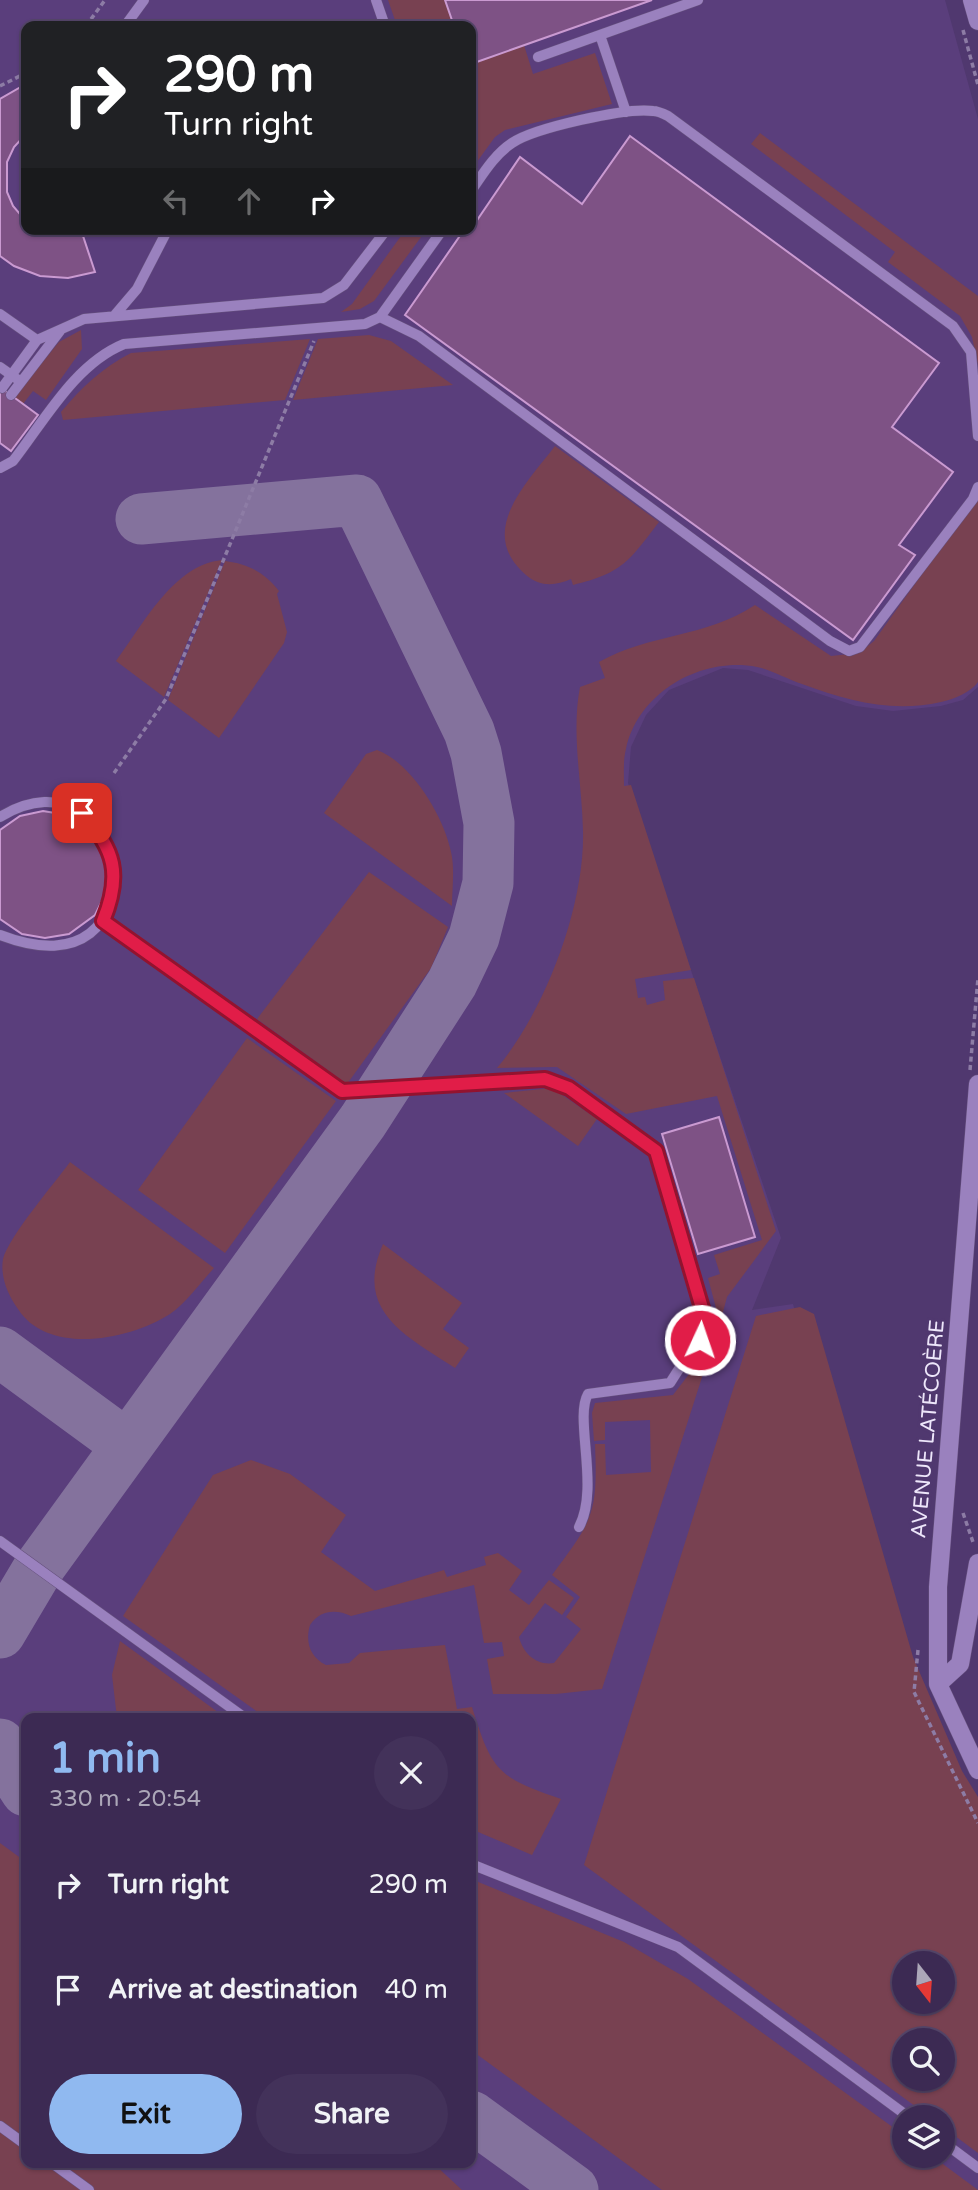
<!DOCTYPE html>
<meta charset="utf-8">
<style>
:root{--surface:#3c2a53;--page:#43325a;--text:#f1f3f6;--muted:#aca7b8;--line:#55466a;--accent:#90b9f0}
body{margin:0;font-family:"Varela Round",sans-serif;background:var(--page);color:var(--text);height:100vh;display:flex;flex-direction:column;font-size:26px;white-space:nowrap}
*{box-sizing:border-box;margin:0}
p{font-size:23px;color:var(--muted)}
.icon{flex:none;width:38px;height:38px;fill:none;stroke:currentColor;stroke-width:2;stroke-linecap:round;stroke-linejoin:round}
.map{position:relative;flex:1;overflow:hidden}
.sheet{position:absolute;left:21px;top:1713px;width:455px;height:455px;display:flex;flex-direction:column;background:var(--surface);border-radius:14px;box-shadow:0 2px 5px #0004,0 0 0 2px var(--line)}
.sheet>*{flex:none}
.guide{position:absolute;left:21px;top:21px;width:455px;height:214px;border-radius:14px;box-shadow:0 2px 5px #0004,0 0 0 2px var(--line);background:#202124;color:#fff;overflow:hidden}
.needle{width:46px;rotate:163deg}
.fabs{position:absolute;left:892px;top:1951px;display:grid;gap:14px}
.fabs a{display:grid;place-items:center;width:63px;height:63px;border-radius:50%;background:var(--surface);box-shadow:0 2px 5px #0004,0 0 0 2px var(--line);font-size:35px}
.pin{position:absolute;display:grid;place-items:center;width:60px;height:60px;color:#fff;margin:-30px;border-radius:14px;box-shadow:0 4px 10px #0006}
.me{position:absolute;width:77px;margin:-38px;rotate:3deg;stroke-linejoin:round;filter:drop-shadow(0 0 5px #0008)}
.turn{display:flex;align-items:center;gap:24px;height:147px;padding:0 28px;font-size:32px}
.turn .icon{width:91px;height:91px;stroke-width:2.5}
.turn b{display:block;font-size:49px;line-height:60px}
.lanes{display:flex;align-items:center;height:66px;padding:0 28px;background:#0003;justify-content:center;gap:35px;direction:ltr}
.lanes .off{opacity:.35}
.round{display:grid;place-items:center;flex:none;width:74px;height:74px;border-radius:37px;background:var(--page)}
.headline{display:flex;align-items:center;justify-content:space-between;height:119px;padding:0 28px}
h1{font-size:42px;font-weight:800;line-height:52px;color:var(--accent)}
.action{display:flex;gap:14px;margin-top:auto;padding:14px 28px}
.action a{flex:1;height:80px;border-radius:42px;background:var(--accent);color:#111;font-size:28px;font-weight:800;line-height:80px;text-align:center}
.action a+a{background:var(--page);color:var(--text)}
ul{padding:0;list-style:none}
li{display:flex;align-items:center;gap:21px;height:105px;padding:0 28px}
li div{flex:1}
li b{display:block;font-size:26px}
li em{font-style:normal}
.map>svg:first-child{display:block}
</style>
<div class="map">
<svg width="978" height="2190" viewBox="0 0 978 2190">
<rect width="100%" height="100%" fill="#50386f"/>
<path fill="#5a3e7c" fill-rule="evenodd" d="M 0,0 L 945,0 L 978,119 L 978,687 L 963,700 L 941,706 L 893,711 L 856,706 L 748,670 L 723,668 L 669,690 L 646,715 L 631,747 L 628,783 L 781,1238 L 752,1310 L 793,1304 L 855,1544 L 978,1841 L 978,2190 L 0,2190 ZM 26,26 L 471,26 L 471,229 L 26,229 ZM 26,1718 L 471,1718 L 471,2163 L 26,2163 ZM 905,1964 L 943,1964 L 943,2002 L 905,2002 ZM 905,2040 L 943,2040 L 943,2079 L 905,2079 ZM 905,2118 L 943,2118 L 943,2156 L 905,2156 Z"/>
<path fill="#784151" fill-rule="evenodd" d="M 388,0 L 445,0 L 454,26 L 397,26 Z
M 524,45 L 533,74 L 595,53 L 612,104 L 505,130 L 495,137 L 471,170 L 471,64 Z
M 760,133 L 978,296 L 978,365 L 972,337 L 960,316 L 888,262 L 895,252 L 751,144 Z
M 406,229 L 427,229 L 374,301 L 360,309 L 341,312 L 352,304 Z
M 81,330 L 82,349 L 46,400 L 33,391 L 23,404 L 14,397 L 59,342 Z
M 369,335 L 391,341 L 453,385 L 293,400 L 318,339 Z
M 310,339 L 285,400 L 63,420 L 61,412 C 82,387 102,368 131,353 Z
M 555,446 L 659,522 C 629,561 623,573 573,585 L 571,579 C 555,586 540,587 526,575 C 476,532 526,484 555,446 Z
M 978,496 L 978,682 C 970,693 954,699 941,702 C 892,713 848,701 802,684 C 787,679 772,670 757,667 C 702,656 638,692 626,749 C 623,760 624,774 624,786 L 631,785 L 691,970 L 635,979 L 638,998 L 645,997 L 647,1005 L 665,1000 L 663,981 L 694,978 L 776,1231 L 727,1297 L 720,1323 L 708,1278 L 720,1274 L 714,1255 L 762,1240 L 717,1096 L 626,1114 L 557,1067 L 497,1068 C 545,1011 585,906 583,831 C 582,783 571,733 580,687 L 605,678 L 599,662 C 651,633 705,638 755,605 L 831,656 L 859,653 L 874,641 Z
M 222,560 L 164,697 L 116,661 C 143,625 173,565 222,560 Z
M 225,561 C 249,564 265,573 279,591 L 277,594 L 287,632 L 284,643 L 219,738 L 168,700 Z
M 377,750 C 412,763 444,817 451,852 C 455,868 452,889 452,906 L 324,813 L 366,754 Z
M 369,872 L 448,927 L 431,968 L 347,1084 L 257,1019 Z
M 247,1038 L 336,1101 L 225,1253 L 138,1190 Z
M 552,1088 L 597,1119 L 578,1146 L 504,1093 Z
M 70,1162 L 214,1268 C 201,1282 186,1303 170,1314 C 130,1340 48,1356 18,1309 C 8,1295 0,1277 3,1259 C 9,1236 54,1184 70,1162 Z
M 383,1244 L 462,1303 L 443,1329 L 469,1348 L 455,1368 C 407,1336 353,1312 383,1244 Z
M 800,1307 L 814,1314 L 913,1657 L 962,1771 L 978,1797 L 978,2153 L 943,2127 L 943,2118 L 930,2117 L 584,1865 L 756,1316 ZM 905,1964 L 943,1964 L 943,2002 L 905,2002 ZM 905,2040 L 943,2040 L 943,2079 L 905,2079 Z
M 713,1343 L 602,1689 L 556,1694 L 493,1694 L 487,1659 L 504,1656 L 502,1642 L 484,1643 L 474,1585 L 351,1616 C 336,1609 320,1610 310,1625 C 305,1642 310,1657 326,1665 L 349,1663 L 360,1653 L 445,1645 L 457,1709 L 472,1707 C 492,1771 497,1777 561,1799 L 532,1855 L 471,1829 L 471,1718 L 266,1718 L 123,1616 L 213,1475 L 251,1460 L 290,1474 L 346,1515 L 321,1552 L 375,1591 L 444,1570 L 447,1577 L 486,1565 L 484,1557 L 498,1553 L 522,1571 L 509,1590 L 529,1605 L 549,1580 L 574,1598 L 562,1615 L 545,1603 L 519,1637 C 523,1653 536,1666 554,1663 L 581,1629 L 566,1617 L 580,1597 L 552,1575 C 593,1520 598,1514 595,1444 L 605,1444 L 606,1475 L 651,1472 L 650,1420 L 605,1422 L 605,1440 L 594,1441 L 592,1413 L 595,1403 L 673,1395 Z
M 120,1641 L 226,1718 L 117,1718 L 112,1675 Z
M 0,1843 L 26,1862 L 26,2163 L 433,2163 L 462,2190 L 0,2190 Z
M 471,1879 L 624,1942 L 688,1979 L 905,2136 L 905,2156 L 932,2156 L 978,2190 L 662,2190 L 471,2050 Z"/>
<g fill="none" stroke-linecap="round" stroke-linejoin="round">
<path stroke="#84729d" stroke-width="51" d="M 0,1352 L 127,1445
M 0,1633 L 38,1569 L 363,1121 L 452,983 L 474,937 L 488,883 L 489,823 L 476,753 L 469,731 L 357,500 L 141,519
M 0,1744 L 10,1766 L 26,1791
M 471,2116 L 573,2190"/>
</g>
<path fill="#7e5285" stroke="#ca9ad1" stroke-width="2" d="M 445,0 L 652,0 L 471,64 L 471,26 L 454,26 Z
M 26,84 L 26,134 L 14,147 L 7,162 L 7,192 L 13,206 L 26,221 L 26,229 L 65,233 L 81,230 L 95,272 L 68,278 L 40,276 L 14,266 L 0,256 L 0,99 Z
M 630,136 L 939,363 L 892,427 L 953,472 L 899,545 L 915,555 L 853,640 L 405,315 L 464,230 L 471,229 L 520,157 L 582,204 Z
M 0,387 L 38,415 L 11,451 L 0,443 Z
M 43,811 L 67,815 L 88,827 L 98,839 L 109,869 L 106,893 L 95,915 L 69,934 L 45,938 L 22,934 L 0,919 L 0,830 L 20,816 Z
M 719,1117 L 755,1237 L 698,1254 L 662,1134 Z"/>
<g fill="none" stroke-linecap="round" stroke-linejoin="round">
<g stroke="#66517e" stroke-width="11">
<path id="lane" d="M 376,0 L 385,26
M 125,26 L 144,0
M 600,35 L 626,112
M 538,57 L 698,0
M 471,191 C 483,174 494,155 512,143 C 534,128 627,107 653,111 C 658,111 664,114 668,116 L 953,326 L 971,352 L 978,436
M 0,314 L 37,340
M 114,316 L 137,289 L 168,229
M 380,317 L 419,336 L 830,641 L 849,651 L 860,647 L 973,499 L 978,487
M 0,367 L 17,379
M 2,388 L 37,340 L 84,319 L 323,298 L 344,285 L 387,229
M 11,395 L 60,331
M 0,468 L 13,461 C 45,420 75,364 124,344 L 365,324 L 380,317 L 443,229
M 0,817 C 130,738 170,1001 0,935
M 103,921 L 342,1091 L 545,1079 L 569,1088 L 656,1151 L 707,1325 L 670,1383 L 588,1394 C 574,1418 600,1488 579,1527
M 0,1541 L 245,1718
M 471,1864 L 678,1947 L 910,2118
M 0,2126 L 26,2145
M 943,2142 L 978,2168
M 52,2163 L 89,2190"/>
</g>
<g stroke="#66517e" stroke-width="19">
<path id="street" d="M 972,0 L 978,21
M 978,1084 L 938,1587 L 938,1684 L 978,1770
M 938,1684 L 960,1664 L 978,1563"/>
</g>
<path stroke="#8d7ca5" stroke-width="3.5" stroke-dasharray="5 3.5" stroke-linecap="butt" d="M 86,26 L 105,0
M 963,30 L 978,85
M 0,86 L 26,73
M 114,773 L 166,699 L 314,341
M 970,1070 L 978,978
M 963,1513 L 974,1545
M 918,1650 L 914,1692 L 978,1823"/>
<use href="#lane" stroke="#9a81be" stroke-width="10"/>
<use href="#street" stroke="#9a81be" stroke-width="18"/>
</g>
<g fill="none" stroke-linecap="round" stroke-linejoin="round">
<g stroke="#92132f" stroke-width="18">
<path id="route" d="M 82,813 C 115,849 122,875 103,921 L 342,1091 L 545,1079 L 569,1088 L 656,1151 L 707,1325 L 700,1340"/>
</g>
<use href="#route" stroke="#e11d48" stroke-width="12"/>
</g>
<g text-anchor="middle" dominant-baseline="central" stroke-width="6" stroke-linejoin="round" paint-order="stroke">
<g font-size="21" fill="#ede6fa" stroke="#50386f">
<text transform="translate(928 1429) rotate(-85)">AVENUE LATÉCOÈRE</text>
</g>
</g>
</svg>
<div class="fabs">
<a><svg class="needle" viewBox="-14 -14 28 28"><path d="M0-13l5 13h-10z" fill="#e53935"/><path d="M0 13l5-13h-10z" fill="#aca7b8"/></svg></a>
<a><svg class="icon" aria-label="search" viewBox="0 0 24 24"><circle cx="10" cy="10" r="6"/><path d="M15 15l6 6"/></svg></a>
<a><svg class="icon" aria-label="layers" viewBox="0 0 24 24"><path d="M12 4l9 5-9 5-9-5zM3 14l9 5 9-5"/></svg></a>
</div>
<div class="pin" style="left:82px;top:813px;background:#d93025"><svg class="icon" aria-label="arrive" viewBox="0 0 24 24"><path d="M6 21V4h12l-3 4 3 4H6"/></svg></div>
<svg class="me" style="left:700px;top:1340px" viewBox="-20 -20 40 40"><circle r="17" fill="#e11d48" stroke="#fff" stroke-width="3"/><path d="M0-11L8 9 0 5-8 9z" fill="#fff"/></svg>
<div class="guide">
<div class="turn"><svg class="icon" aria-label="right" viewBox="0 0 24 24"><path d="M7 20v-9h11M14 6l5 5-5 5"/></svg><div><b>290 m</b>Turn right</div></div>
<div class="lanes"><svg class="icon off" aria-label="left" viewBox="0 0 24 24"><path d="M17 20v-9H6M10 6l-5 5 5 5"/></svg><svg class="icon off" aria-label="ahead" viewBox="0 0 24 24"><path d="M12 20V5M6 11l6-6 6 6"/></svg><svg class="icon" aria-label="right" viewBox="0 0 24 24"><path d="M7 20v-9h11M14 6l5 5-5 5"/></svg></div>
</div>
<section class="sheet">
<div class="headline"><div><h1>1 min</h1><p>330 m · 20:54</p></div><a class="round"><svg class="icon" aria-label="close" viewBox="0 0 24 24"><path d="M6 6l12 12M18 6L6 18"/></svg></a></div>
<ul>
<li><svg class="icon" aria-label="right" viewBox="0 0 24 24"><path d="M7 20v-9h11M14 6l5 5-5 5"/></svg><div><b>Turn right</b></div><em>290 m</em></li>
<li><svg class="icon" aria-label="arrive" viewBox="0 0 24 24"><path d="M6 21V4h12l-3 4 3 4H6"/></svg><div><b>Arrive at destination</b></div><em>40 m</em></li>
</ul>
<div class="action"><a>Exit</a><a>Share</a></div>
</section>
</div>
